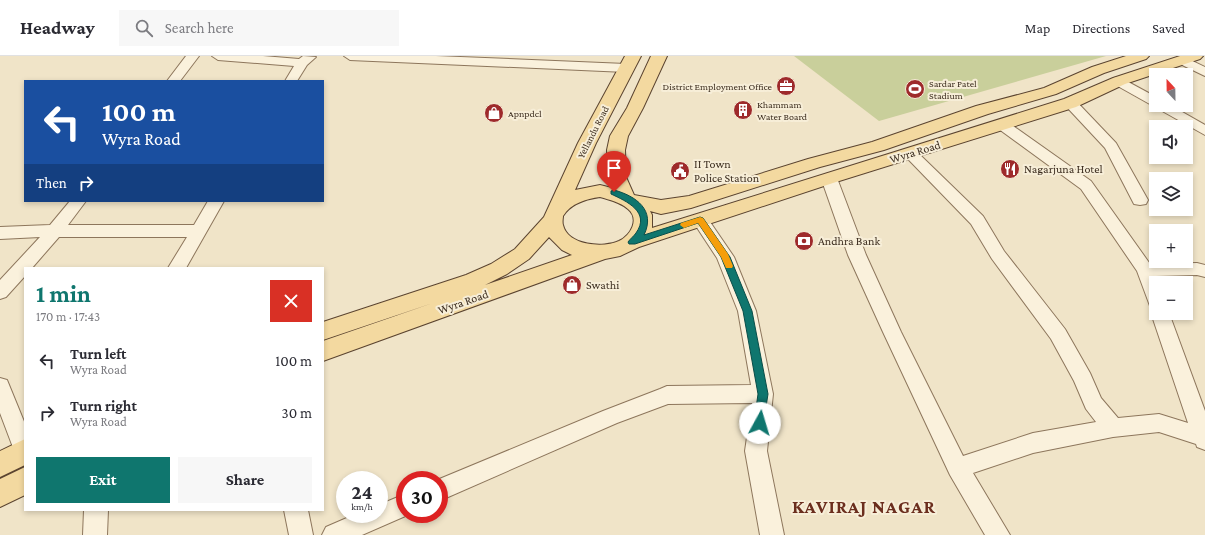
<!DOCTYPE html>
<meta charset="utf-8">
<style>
:root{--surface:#fff;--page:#f7f7f7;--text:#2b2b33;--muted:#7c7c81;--line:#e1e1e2;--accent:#0f766e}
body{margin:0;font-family:"Crimson Pro",serif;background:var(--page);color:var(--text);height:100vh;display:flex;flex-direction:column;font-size:15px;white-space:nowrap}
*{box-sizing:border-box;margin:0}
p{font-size:13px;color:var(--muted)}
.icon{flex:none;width:22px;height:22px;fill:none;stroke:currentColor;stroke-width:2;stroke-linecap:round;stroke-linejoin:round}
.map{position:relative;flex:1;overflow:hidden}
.panel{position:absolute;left:24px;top:211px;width:300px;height:244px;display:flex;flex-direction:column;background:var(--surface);border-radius:0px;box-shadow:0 2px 6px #0003}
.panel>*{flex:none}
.hud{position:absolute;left:24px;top:24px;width:300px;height:122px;border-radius:0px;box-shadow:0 2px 6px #0003;background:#1a4fa0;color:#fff;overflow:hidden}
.needle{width:26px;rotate:338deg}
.tools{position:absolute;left:1149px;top:12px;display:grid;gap:8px}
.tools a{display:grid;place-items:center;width:44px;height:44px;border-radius:0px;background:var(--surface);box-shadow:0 2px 6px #0003;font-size:20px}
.speed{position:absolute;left:336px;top:415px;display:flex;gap:8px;font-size:20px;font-weight:700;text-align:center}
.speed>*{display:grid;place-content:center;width:52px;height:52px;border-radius:50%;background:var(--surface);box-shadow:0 2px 6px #0003;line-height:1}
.speed small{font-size:10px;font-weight:400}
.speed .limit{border:6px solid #d22;background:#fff;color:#111}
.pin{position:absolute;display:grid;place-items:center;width:34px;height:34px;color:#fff;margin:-41px -17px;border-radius:50% 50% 50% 0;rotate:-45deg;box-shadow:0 0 4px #0007}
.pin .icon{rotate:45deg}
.me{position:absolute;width:44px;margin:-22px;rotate:6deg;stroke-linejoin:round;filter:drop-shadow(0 0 3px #0008)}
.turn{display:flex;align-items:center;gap:14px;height:84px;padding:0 12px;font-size:18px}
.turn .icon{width:52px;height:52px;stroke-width:2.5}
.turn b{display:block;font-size:28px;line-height:34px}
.then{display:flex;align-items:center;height:38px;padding:0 12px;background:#0003;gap:8px;font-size:15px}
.round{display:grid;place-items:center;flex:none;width:42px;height:42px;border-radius:0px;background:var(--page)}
.summary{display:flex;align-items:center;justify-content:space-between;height:68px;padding:0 12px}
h1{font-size:24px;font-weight:700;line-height:30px;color:var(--accent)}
.cta{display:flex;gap:8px;margin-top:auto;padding:8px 12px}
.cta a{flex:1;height:46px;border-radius:0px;background:var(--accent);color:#fff;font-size:16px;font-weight:700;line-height:46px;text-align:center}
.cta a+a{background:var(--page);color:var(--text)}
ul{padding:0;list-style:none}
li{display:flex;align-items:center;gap:12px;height:52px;padding:0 12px}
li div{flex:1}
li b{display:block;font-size:15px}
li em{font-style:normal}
header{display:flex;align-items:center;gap:24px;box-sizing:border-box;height:56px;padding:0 20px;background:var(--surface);border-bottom:1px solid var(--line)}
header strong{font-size:19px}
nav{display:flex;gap:22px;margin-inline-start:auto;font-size:14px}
.search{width:280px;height:36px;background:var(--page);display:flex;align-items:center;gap:10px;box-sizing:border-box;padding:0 14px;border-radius:0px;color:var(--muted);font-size:15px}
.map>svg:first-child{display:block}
</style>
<header>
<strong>Headway</strong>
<div class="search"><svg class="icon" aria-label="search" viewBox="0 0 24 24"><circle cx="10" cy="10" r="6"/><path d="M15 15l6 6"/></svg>Search here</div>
<nav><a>Map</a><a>Directions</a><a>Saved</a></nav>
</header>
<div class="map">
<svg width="1205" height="479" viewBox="0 0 1205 479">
<rect width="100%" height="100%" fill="#f0e4c8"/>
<path fill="#c9cf9b" d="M 794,0 L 1106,0 L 879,65 Z"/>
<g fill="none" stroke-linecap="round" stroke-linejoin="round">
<g stroke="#8d765c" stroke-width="2">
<path id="minor" d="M 186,0 L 199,0 L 180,25 L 167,25 Z
M 212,0 L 263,0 L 299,3 L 303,0 L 316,1 L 307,9 L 297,25 L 285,25 L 294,10 L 218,4 Z
M 344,0 L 436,0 L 626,8 L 632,12 L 626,16 L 350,4 Z
M 1182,0 L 1205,11 L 1205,20 L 1178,7 L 1176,4 Z
M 1119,21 L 1156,41 L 1156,49 L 1170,49 L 1205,69 L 1205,79 L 1114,28 L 1113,25 L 1114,22 Z
M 1070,43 L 1075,44 L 1116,87 L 1148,144 L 1146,148 L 1140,149 L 1134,148 L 1105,92 L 1063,47 L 1065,44 Z
M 1001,64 L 1006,65 L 1091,125 L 1150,208 L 1197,207 L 1205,209 L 1205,221 L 1197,219 L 1156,220 L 1158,227 L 1156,227 L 1156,257 L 1169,257 L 1205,355 L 1205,394 L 1197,391 L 1196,388 L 1159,376 L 1113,381 L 1033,397 L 973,417 L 1010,479 L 985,479 L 950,419 L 883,276 L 848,199 L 821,122 L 824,119 L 829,117 L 834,119 L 837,122 L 866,199 L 901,276 L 963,400 L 1033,377 L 1096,366 L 1086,353 L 1074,325 L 1051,283 L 992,203 L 971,168 L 906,101 L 904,98 L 906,95 L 916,95 L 983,160 L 1004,195 L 1065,273 L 1090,317 L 1101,342 L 1118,362 L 1159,358 L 1188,367 L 1151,257 L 1155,252 L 1150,250 L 1137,215 L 1081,133 L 996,71 L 994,68 L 996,65 Z
M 70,145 L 86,145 L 68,169 L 194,169 L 208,145 L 224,145 L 186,212 L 168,212 L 187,181 L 59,181 L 32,212 L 25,212 L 25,220 L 6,241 L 0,243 L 0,224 L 40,181 L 0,183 L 0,171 L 50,169 Z
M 700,158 L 706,160 L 734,201 L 756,255 L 773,338 L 767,395 L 784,479 L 760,479 L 745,395 L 752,347 L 668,348 L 617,367 L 439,445 L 439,424 L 437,424 L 603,355 L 660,333 L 667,330 L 751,329 L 738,255 L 717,202 L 692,164 L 694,160 Z
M 0,322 L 7,324 L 25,368 L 25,405 L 17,402 L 0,357 Z
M 405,438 L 405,458 L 410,458 L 362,479 L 322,479 L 326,471 L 356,458 L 379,458 L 379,449 Z
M 84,454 L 108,454 L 107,479 L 83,479 Z
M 284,454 L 308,454 L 313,479 L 289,479 Z"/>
</g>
<g stroke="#5b4430" stroke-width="2">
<path id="major" d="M 625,0 L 641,0 L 596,87 L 575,134 L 600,129 L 612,132 L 608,121 L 607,94 L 610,80 L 627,52 L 651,0 L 667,0 L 643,52 L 628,80 L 625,94 L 626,121 L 634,139 L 661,144 L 689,140 L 808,103 L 872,86 L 976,50 L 1044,32 L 1092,11 L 1126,0 L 1149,0 L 1146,3 L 1104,17 L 1056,38 L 988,58 L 884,94 L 820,111 L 691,152 L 661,158 L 650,155 L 652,159 L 652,172 L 1064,43 L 1113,22 L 1180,0 L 1203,0 L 1200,3 L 1125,28 L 1076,51 L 836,126 L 639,191 L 620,200 L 605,203 L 323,305 L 323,285 L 433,247 L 323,284 L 323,266 L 466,219 L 491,208 L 515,193 L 544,161 L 578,87 ZM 600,141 C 610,144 620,146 628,153 C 640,163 631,179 619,185 C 604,192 568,190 563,169 C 562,166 563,162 563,160 C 571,147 586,143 600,141 ZM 549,181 L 562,194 L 572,199 L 485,229 L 507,218 L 529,203 Z
M 25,383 L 25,409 L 0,421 L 0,395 Z
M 25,411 L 25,439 L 0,451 L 0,423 Z"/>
</g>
<use href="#minor" fill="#faf1dc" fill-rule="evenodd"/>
<use href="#major" fill="#f3d9a0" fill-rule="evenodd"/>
</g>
<path fill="#0f766e" stroke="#0a4d48" d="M 614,134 C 636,140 656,154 644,179 L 700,161 L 703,162 L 730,201 L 752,255 L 768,338 L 763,370 L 760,371 L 756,370 L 754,367 L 758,338 L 743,255 L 721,201 L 698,167 L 635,188 L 629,188 L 628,186 C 630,183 634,180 636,177 C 651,156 626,145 611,138 L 611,135 Z"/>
<path fill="#f59e0b" d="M 700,161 L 703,162 L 728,198 L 733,210 L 732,212 L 726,212 L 721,201 L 698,167 L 684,172 L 680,169 L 681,167 Z"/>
<defs>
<g id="office-disc" transform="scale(1)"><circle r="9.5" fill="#9e2a2b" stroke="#f7eed8"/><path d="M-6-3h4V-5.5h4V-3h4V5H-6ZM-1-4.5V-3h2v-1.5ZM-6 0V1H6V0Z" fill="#fff"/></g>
<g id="stadium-disc" transform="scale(1)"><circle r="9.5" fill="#9e2a2b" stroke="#f7eed8"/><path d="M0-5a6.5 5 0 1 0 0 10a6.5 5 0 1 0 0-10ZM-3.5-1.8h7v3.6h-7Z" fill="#fff"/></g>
<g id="building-disc" transform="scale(1)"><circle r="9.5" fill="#9e2a2b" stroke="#f7eed8"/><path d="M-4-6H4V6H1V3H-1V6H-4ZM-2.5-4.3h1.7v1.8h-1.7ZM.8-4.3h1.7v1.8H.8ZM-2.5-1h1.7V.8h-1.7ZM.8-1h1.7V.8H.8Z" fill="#fff"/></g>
<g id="shop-disc" transform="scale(1)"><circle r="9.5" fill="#9e2a2b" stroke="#f7eed8"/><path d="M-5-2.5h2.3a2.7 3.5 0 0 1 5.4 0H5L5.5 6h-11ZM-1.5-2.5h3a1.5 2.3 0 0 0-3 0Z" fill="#fff"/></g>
<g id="restaurant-disc" transform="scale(1)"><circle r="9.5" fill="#9e2a2b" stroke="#f7eed8"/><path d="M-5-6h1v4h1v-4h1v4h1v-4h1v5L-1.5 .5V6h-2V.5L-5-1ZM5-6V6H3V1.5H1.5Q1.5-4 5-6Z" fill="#fff"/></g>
<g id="civic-disc" transform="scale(1)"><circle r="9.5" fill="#9e2a2b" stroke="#f7eed8"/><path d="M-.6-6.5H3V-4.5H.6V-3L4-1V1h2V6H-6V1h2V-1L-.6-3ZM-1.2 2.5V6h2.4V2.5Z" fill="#fff"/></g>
<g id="bank-disc" transform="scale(1)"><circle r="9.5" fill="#9e2a2b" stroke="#f7eed8"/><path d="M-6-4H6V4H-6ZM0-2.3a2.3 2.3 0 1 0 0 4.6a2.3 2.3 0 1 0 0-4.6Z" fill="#fff"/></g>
</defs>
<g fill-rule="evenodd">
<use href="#office-disc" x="786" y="30"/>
<use href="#stadium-disc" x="915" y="33"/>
<use href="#building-disc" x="743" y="54"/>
<use href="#shop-disc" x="494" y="57"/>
<use href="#restaurant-disc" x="1010" y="113"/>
<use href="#civic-disc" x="680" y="115"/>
<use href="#bank-disc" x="804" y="185"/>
<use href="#shop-disc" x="572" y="229"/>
</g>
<g text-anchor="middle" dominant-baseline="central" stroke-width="4" stroke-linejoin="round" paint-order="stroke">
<g font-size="10" fill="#3d2e20" stroke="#f7eed8" text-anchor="start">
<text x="929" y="27">Sardar Patel<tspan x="929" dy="12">Stadium</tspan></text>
<text x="772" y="30" text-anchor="end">District Employment Office</text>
<text x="757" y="48">Khammam<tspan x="757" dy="12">Water Board</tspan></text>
<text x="508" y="57">Apnpdcl</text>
</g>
<g font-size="10" fill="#3d2e20" stroke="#f7eed8">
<text transform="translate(593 76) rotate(-63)">Yellandu Road</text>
</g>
<g font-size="12" fill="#3d2e20" stroke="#f7eed8">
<text transform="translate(915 96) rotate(-17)">Wyra Road</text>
<text transform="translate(463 246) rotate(-19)">Wyra Road</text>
</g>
<g font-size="12" fill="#3d2e20" stroke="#f7eed8" text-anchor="start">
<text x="694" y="108">II Town<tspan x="694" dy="14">Police Station</tspan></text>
<text x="1024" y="113">Nagarjuna Hotel</text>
<text x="818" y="185">Andhra Bank</text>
<text x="586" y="229">Swathi</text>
</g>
<g font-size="19" font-weight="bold" letter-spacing="1" fill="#6b2e1e" stroke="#f7eed8">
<text x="864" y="450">KAVIRAJ NAGAR</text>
</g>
</g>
</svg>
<div class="tools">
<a><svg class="needle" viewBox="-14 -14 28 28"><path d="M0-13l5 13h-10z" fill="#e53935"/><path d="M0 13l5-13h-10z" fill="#7c7c81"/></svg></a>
<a><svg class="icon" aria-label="sound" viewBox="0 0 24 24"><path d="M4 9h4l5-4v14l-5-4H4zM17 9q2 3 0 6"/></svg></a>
<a><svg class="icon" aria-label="layers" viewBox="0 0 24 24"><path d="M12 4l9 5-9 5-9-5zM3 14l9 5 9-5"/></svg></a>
<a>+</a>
<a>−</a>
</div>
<div class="speed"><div>24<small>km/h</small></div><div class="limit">30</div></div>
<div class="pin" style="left:614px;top:136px;background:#d93025"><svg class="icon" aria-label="arrive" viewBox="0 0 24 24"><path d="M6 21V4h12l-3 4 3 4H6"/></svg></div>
<svg class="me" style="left:760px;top:367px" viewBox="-20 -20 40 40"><circle r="19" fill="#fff"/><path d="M0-13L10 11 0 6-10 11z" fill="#0f766e"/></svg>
<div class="hud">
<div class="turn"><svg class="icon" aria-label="left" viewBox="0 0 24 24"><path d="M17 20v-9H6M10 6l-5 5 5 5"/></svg><div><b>100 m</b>Wyra Road</div></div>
<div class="then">Then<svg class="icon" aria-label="right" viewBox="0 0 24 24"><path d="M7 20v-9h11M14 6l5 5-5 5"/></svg></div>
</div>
<section class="panel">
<div class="summary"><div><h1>1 min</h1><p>170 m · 17:43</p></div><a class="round" style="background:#d93025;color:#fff"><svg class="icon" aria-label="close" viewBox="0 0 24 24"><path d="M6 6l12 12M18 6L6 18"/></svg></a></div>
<ul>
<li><svg class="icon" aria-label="left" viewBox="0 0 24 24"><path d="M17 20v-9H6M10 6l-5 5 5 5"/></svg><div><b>Turn left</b><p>Wyra Road</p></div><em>100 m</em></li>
<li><svg class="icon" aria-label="right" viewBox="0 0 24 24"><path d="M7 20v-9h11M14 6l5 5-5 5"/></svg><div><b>Turn right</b><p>Wyra Road</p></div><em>30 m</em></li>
</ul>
<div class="cta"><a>Exit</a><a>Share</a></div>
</section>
</div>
